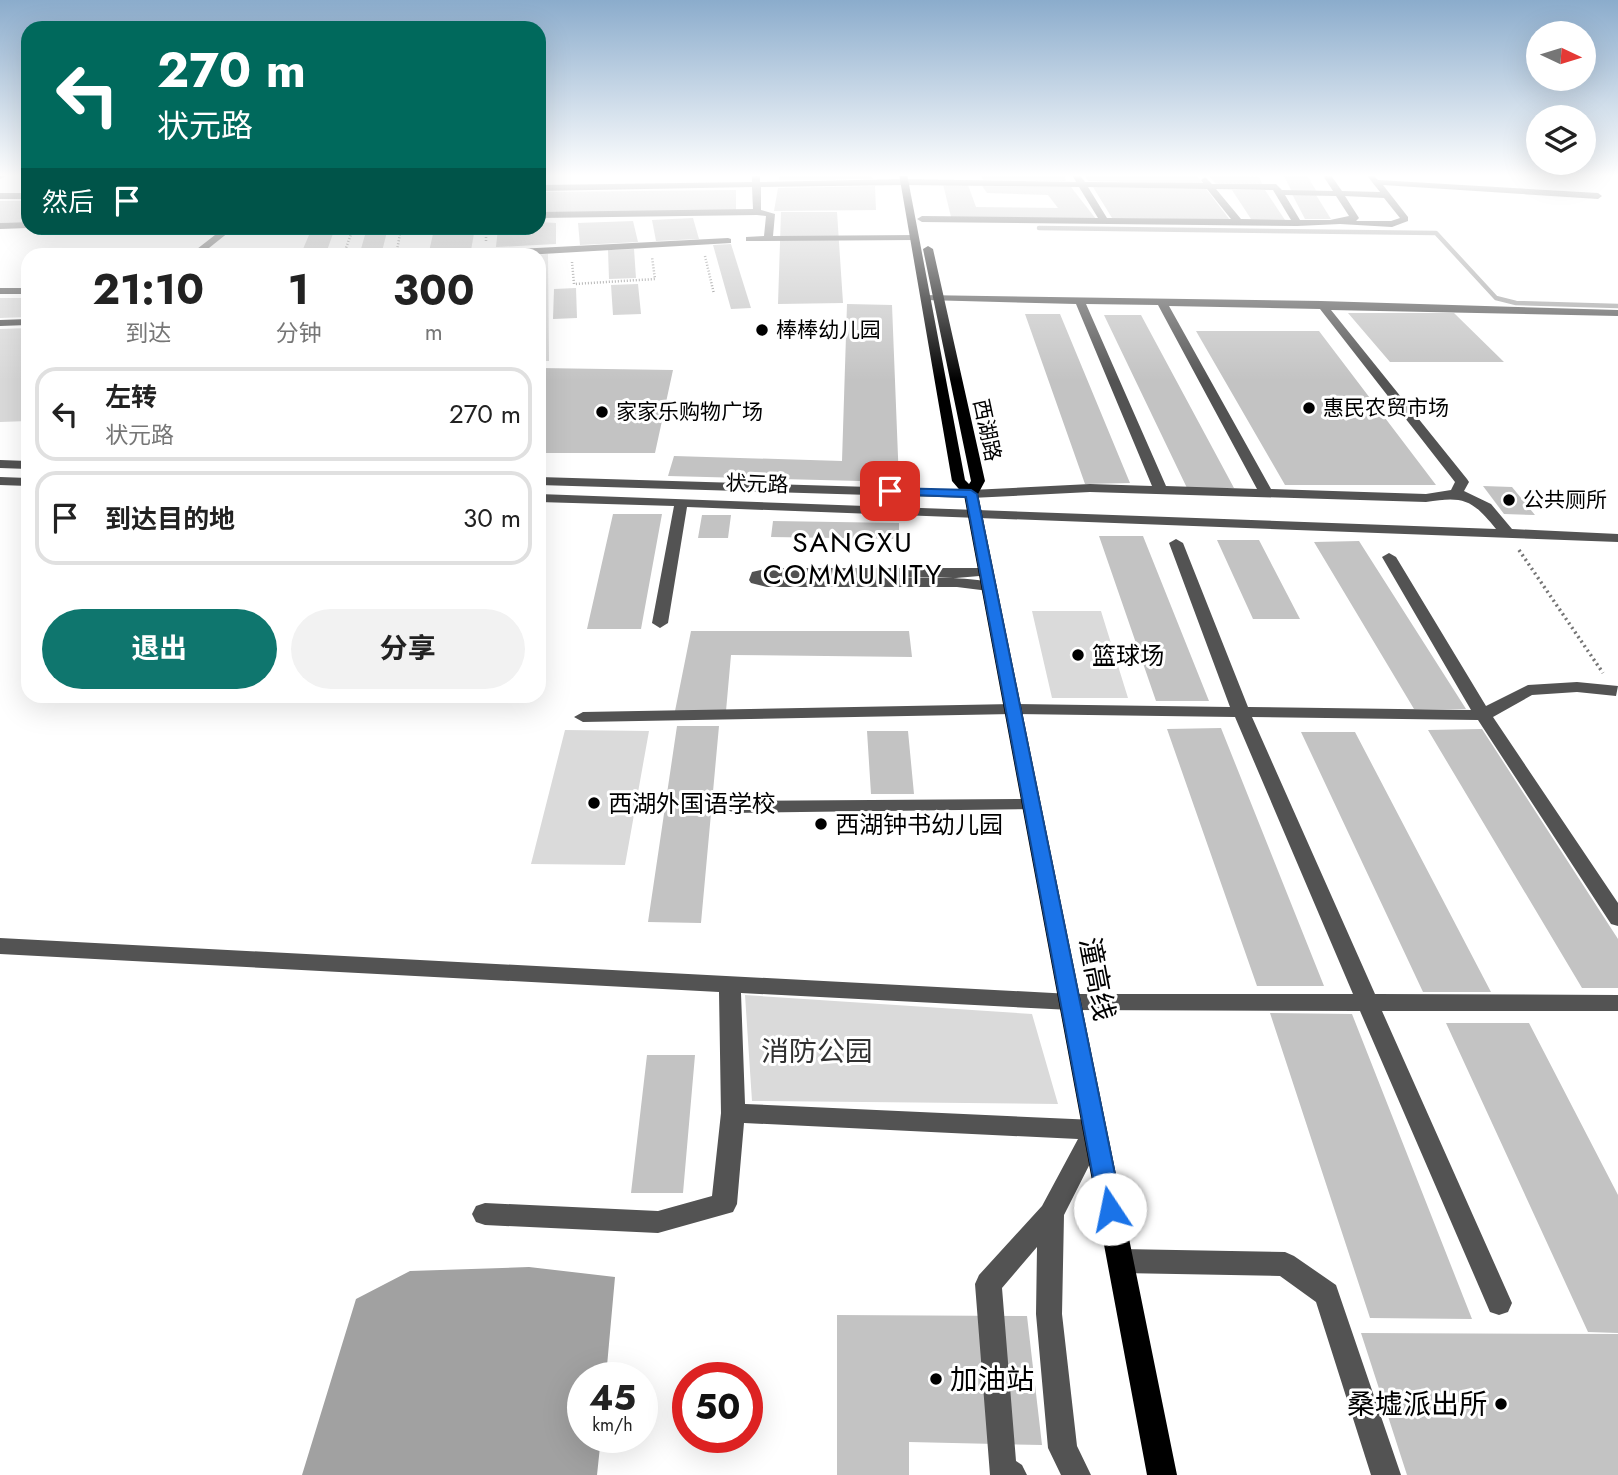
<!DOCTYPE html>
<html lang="zh">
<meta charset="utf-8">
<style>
:root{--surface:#fff;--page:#f2f2f2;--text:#222;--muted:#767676;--line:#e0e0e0;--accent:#0f766e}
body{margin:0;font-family:Jost,"Noto Sans SC",sans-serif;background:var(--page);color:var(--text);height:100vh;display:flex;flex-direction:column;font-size:26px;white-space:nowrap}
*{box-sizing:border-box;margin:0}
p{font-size:23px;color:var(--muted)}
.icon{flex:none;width:38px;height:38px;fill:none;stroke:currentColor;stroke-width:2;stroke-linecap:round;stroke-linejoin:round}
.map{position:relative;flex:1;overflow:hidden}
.drawer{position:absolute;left:21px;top:248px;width:525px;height:455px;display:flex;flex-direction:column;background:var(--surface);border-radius:21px;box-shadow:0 7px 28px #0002}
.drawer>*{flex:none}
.guide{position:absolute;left:21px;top:21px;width:525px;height:214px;border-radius:21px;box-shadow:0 7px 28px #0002;background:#00695c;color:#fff;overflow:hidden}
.needle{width:46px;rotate:94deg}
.fabs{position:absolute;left:1526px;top:21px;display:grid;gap:14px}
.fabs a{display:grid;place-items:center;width:70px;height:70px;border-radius:50%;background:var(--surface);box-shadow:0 7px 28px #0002;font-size:35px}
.speed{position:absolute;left:567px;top:1362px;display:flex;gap:14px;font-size:35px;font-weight:700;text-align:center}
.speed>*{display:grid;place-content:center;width:91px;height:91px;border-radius:50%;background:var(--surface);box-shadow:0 7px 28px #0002;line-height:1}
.speed small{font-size:18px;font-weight:400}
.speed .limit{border:10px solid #d22;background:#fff;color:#111}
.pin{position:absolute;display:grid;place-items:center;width:60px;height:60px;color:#fff;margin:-30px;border-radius:14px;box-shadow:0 4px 10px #0006}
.me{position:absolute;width:77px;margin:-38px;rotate:349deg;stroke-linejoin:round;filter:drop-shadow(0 0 5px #0008)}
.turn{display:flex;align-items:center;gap:24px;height:147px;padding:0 21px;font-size:32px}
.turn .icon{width:91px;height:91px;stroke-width:2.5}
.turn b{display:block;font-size:49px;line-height:60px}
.then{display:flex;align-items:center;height:66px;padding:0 21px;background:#0003;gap:14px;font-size:26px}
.eta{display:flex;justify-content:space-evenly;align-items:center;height:119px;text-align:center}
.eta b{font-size:42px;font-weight:700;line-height:49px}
.cta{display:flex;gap:14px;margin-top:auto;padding:14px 21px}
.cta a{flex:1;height:80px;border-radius:42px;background:var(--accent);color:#fff;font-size:28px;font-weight:700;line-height:80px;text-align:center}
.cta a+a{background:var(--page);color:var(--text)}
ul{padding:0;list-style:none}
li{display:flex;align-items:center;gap:21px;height:94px;margin:0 14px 10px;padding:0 7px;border:4px solid var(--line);border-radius:21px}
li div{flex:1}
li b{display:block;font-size:26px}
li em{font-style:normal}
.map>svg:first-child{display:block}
</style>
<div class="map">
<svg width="1618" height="1475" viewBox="0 0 1618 1475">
<rect width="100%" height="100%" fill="#fff"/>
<path fill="#dadada" d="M 548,254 L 549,361 L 539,361 L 539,256 L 527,255 Z
M 0,298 L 28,298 L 28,317 L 0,318 Z
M 28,328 L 28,421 L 0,422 L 0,329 Z
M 1032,611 L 1101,611 L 1128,698 L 1052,698 Z
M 565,730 L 649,731 L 625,865 L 531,864 Z
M 745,995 L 1032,1014 L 1058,1104 L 752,1101 Z"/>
<path fill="#a1a1a1" d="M 529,1267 L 615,1277 L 606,1377 L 583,1377 L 583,1437 L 601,1437 L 597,1475 L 302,1475 L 356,1299 L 410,1271 Z"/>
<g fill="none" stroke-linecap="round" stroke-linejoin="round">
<path stroke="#a1a1a1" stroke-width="4.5" d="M 1039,228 L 1436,233 L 1496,298 L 1516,303 L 1618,306"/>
</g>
<path fill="#c3c3c3" d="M 779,174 L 872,174 L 873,179 L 779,180 Z
M 980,174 L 1064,174 L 1066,181 L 983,180 Z
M 1084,174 L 1195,174 L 1203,184 L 1088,181 Z
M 1207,174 L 1259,177 L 1263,186 L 1216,184 Z
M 1283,174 L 1306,174 L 1317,192 L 1292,192 Z
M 943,184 L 968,185 L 976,207 L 1058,208 L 1048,195 L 987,193 L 982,186 L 1071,187 L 1096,219 L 951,217 Z
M 875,186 L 876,210 L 774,211 L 778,188 Z
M 1093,187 L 1206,189 L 1230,220 L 1112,218 Z
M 736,190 L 736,210 L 539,213 L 539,192 Z
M 1232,190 L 1265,190 L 1285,220 L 1251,219 Z
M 1292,194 L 1316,195 L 1331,219 L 1305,219 Z
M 0,201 L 28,201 L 28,222 L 0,223 Z
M 781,212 L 837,212 L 843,303 L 778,304 Z
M 693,218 L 699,239 L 656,241 L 652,220 Z
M 633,221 L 638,242 L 580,245 L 578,223 Z
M 539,222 L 556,223 L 556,244 L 496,247 L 498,228 L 539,228 Z
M 312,228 L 335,228 L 325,256 L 300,256 Z
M 367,228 L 388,228 L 381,255 L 359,256 Z
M 412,228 L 475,228 L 471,250 L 429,252 L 433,234 L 410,235 Z
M 731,244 L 751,308 L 731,309 L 713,245 Z
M 634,249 L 636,278 L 609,279 L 608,250 Z
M 638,284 L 641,314 L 613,315 L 611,285 Z
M 576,288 L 577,318 L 553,319 L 554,289 Z
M 847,304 L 892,305 L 899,482 L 668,476 L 674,456 L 842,461 Z
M 1348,313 L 1454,313 L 1504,362 L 1390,362 Z
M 1025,314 L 1060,314 L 1130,483 L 1085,484 Z
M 1104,315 L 1141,315 L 1234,488 L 1187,488 Z
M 1196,331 L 1319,331 L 1436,485 L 1285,485 Z
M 539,368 L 673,370 L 655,453 L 539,453 Z
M 1483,486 L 1512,487 L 1535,515 L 1504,514 Z
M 613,514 L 662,514 L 641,629 L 587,629 Z
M 702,515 L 731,515 L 728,538 L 698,538 Z
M 773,521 L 899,523 L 899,539 L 771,537 Z
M 1099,536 L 1143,536 L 1209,701 L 1156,701 Z
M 1217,540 L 1259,540 L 1300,619 L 1253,619 Z
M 1359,541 L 1466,709 L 1414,709 L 1314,542 Z
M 691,631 L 909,631 L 912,657 L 731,655 L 726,711 L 675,711 Z
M 677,726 L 719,726 L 701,923 L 648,922 Z
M 1221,728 L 1324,986 L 1257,986 L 1167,729 Z
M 1482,729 L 1618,939 L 1618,988 L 1582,988 L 1428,730 Z
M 867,731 L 908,731 L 914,794 L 871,794 Z
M 1301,732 L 1355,732 L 1491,992 L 1423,992 Z
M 1270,1013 L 1352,1014 L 1472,1319 L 1370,1318 Z
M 1446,1023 L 1529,1023 L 1618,1195 L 1618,1333 L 1588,1332 Z
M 647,1055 L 695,1055 L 683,1193 L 631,1193 Z
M 837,1315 L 1027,1316 L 1042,1445 L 909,1442 L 909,1475 L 837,1475 Z
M 1361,1333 L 1618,1334 L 1618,1475 L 1407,1475 Z"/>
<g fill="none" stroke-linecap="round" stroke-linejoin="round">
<path stroke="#757575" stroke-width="2.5" stroke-dasharray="1 2" stroke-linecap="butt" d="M 486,228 L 486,241
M 343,256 L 353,229
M 396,256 L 401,228
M 705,256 L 714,294
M 572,262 L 574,284 L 655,279 L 652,257"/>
<path stroke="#757575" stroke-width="3.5" stroke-dasharray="2 3.5" stroke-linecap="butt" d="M 1519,550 L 1603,673"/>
<path fill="#535353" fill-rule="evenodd" d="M 0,174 L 10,174 L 0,179 Z
M 752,174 L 760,174 L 760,182 L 905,179 L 1076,182 L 1073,176 L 1079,174 L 1085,182 L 1203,183 L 1201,180 L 1205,177 L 1212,184 L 1276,184 L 1282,190 L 1333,191 L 1322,174 L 1330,174 L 1342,191 L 1380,192 L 1368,177 L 1372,175 L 1378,180 L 1598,193 L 1602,196 L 1598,199 L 1383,185 L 1408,217 L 1408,221 L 1392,227 L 1340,224 L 1297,226 L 922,222 L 917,219 L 922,216 L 1098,218 L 1079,187 L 905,185 L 761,187 L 761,210 L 775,214 L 773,236 L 918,235 L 918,239 L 915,240 L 746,241 L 746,237 L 764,236 L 766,216 L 757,215 L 539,218 L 539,212 L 753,209 L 752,187 L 539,191 L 539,185 L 752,182 ZM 1088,187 L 1207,189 L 1231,219 L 1107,218 ZM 1216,189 L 1273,190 L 1291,220 L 1241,219 ZM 1285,195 L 1336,196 L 1349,216 L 1330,220 L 1300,220 ZM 1345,196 L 1384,198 L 1400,218 L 1391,221 L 1356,221 L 1359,218 Z
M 0,193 L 28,193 L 28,199 L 0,199 Z
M 28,222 L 28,228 L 0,229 L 0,223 Z
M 224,228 L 234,228 L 199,256 L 188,256 Z
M 728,238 L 731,239 L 731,243 L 506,256 L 438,256 L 442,253 Z
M 0,288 L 28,288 L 28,294 L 0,294 Z
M 921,295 L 1321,301 L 1618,310 L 1618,316 L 1331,310 L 1467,479 L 1469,482 L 1464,491 L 1491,504 L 1512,529 L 1618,534 L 1618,542 L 687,507 L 668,623 L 660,628 L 652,623 L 674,506 L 539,502 L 539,494 L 1496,529 C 1472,499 1463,496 1426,502 L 1090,492 L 971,498 L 539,485 L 539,477 L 971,490 L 1090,484 L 1152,486 L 1076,304 L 925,300 L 921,299 ZM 1086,304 L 1158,305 L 1257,489 L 1166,486 ZM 1169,306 L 1320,309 L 1455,482 L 1451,490 L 1426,494 L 1271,489 Z
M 28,319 L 28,325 L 0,326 L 0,320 Z
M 0,460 L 28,461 L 28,469 L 0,468 Z
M 0,477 L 28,478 L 28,486 L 0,485 Z
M 1176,539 L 1183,543 L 1248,707 L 1471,710 L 1382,557 L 1389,553 L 1396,557 L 1486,706 L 1528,685 L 1577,682 L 1618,686 L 1616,696 L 1577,692 L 1532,695 L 1493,717 L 1618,903 L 1618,926 L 1611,924 L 1478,720 L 1252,717 L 1375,994 L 1618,995 L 1618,1011 L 1382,1011 L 1512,1303 L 1508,1312 L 1499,1315 L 1490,1312 L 1360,1011 L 1071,1010 L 741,993 L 745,1104 L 1095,1120 L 1103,1123 L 1107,1130 L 1064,1215 L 1062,1314 L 1077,1446 L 1091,1475 L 1061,1475 L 1048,1448 L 1036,1314 L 1037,1247 L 1002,1288 L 1016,1461 L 1022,1465 L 1027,1475 L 990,1475 L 975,1284 L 979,1275 L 1042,1206 L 1078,1139 L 744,1123 L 737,1204 L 733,1212 L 658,1233 L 485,1225 L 476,1222 L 472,1214 L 476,1206 L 485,1203 L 658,1211 L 712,1196 L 721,1113 L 719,992 L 0,954 L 0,938 L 1071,994 L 1353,994 L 1235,717 L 1013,714 L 583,722 L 574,717 L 583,712 L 1013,704 L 1230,707 L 1169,543 Z
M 769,568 L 986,568 L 993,572 L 991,575 L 956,578 L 764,578 C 802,584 979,569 997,586 L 989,591 L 957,587 L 767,587 L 751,583 L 749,580 L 752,572 Z
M 1032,799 L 1041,805 L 1039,809 L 733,813 L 724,807 L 733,801 Z
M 1121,1249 L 1285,1252 L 1294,1256 L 1336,1285 L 1401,1475 L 1371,1475 L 1316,1302 L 1280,1276 L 1121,1273 L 1112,1269 L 1108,1261 L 1112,1253 Z"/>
<path fill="#000" fill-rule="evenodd" d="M 899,174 L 907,174 L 965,480 L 969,484 L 971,481 L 923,249 L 928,246 L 933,249 L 985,481 L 978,494 L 1177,1475 L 1147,1475 L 964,495 L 952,481 Z"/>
</g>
<linearGradient id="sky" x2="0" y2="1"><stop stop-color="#8baccc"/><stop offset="0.46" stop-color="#fff"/><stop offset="1" stop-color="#fff" stop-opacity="0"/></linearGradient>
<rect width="1618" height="381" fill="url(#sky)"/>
<path fill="#1a73e8" stroke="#114b97" stroke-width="2" d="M 890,488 L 971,490 L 977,494 L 1122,1209 L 1118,1216 L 1110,1218 L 1102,1216 L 1099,1209 L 966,497 L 886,494 L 886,489 Z"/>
<g fill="#000" stroke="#fff" stroke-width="2.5">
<circle cx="762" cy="330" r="7"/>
<circle cx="1309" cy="408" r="7"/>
<circle cx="602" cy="412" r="7"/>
<circle cx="1509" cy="500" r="7"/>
<circle cx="1078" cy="655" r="7"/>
<circle cx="594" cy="803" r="7"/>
<circle cx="821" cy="824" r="7"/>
<circle cx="936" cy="1379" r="7"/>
<circle cx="1501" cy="1404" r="7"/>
</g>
<g text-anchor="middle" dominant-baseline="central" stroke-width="6" stroke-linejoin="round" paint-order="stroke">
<g font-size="21" fill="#000" stroke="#fff" text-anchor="start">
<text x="776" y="330">棒棒幼儿园</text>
<text x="1323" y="408">惠民农贸市场</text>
<text x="616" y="412">家家乐购物广场</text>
<text x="1523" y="500">公共厕所</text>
</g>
<g font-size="21" fill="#000" stroke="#fff">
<text transform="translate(987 430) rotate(78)">西湖路</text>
<text transform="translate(757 484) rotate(2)">状元路</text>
</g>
<g font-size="24" fill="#000" stroke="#fff" text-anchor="start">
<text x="1092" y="655">篮球场</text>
<text x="608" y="803">西湖外国语学校</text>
<text x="835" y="824">西湖钟书幼儿园</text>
</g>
<g font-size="28" letter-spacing="2" fill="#000" stroke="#fff">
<text x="853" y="542">SANGXU<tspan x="853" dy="32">COMMUNITY</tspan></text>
</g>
<g font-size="28" fill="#000" stroke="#fff">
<text transform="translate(1097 979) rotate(79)">潼高线</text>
</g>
<g font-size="28" fill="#313131" stroke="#fff">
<text x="817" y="1051">消防公园</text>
</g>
<g font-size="28" fill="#000" stroke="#fff" text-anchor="start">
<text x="950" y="1379">加油站</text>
<text x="1487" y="1404" text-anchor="end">桑墟派出所</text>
</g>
</g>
</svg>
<div class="fabs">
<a><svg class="needle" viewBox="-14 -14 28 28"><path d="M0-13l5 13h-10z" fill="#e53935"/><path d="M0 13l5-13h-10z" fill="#767676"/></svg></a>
<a><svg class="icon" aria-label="layers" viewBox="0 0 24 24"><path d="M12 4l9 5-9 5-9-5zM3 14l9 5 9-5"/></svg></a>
</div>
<div class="speed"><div>45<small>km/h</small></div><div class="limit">50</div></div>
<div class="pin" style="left:890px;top:491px;background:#d93025"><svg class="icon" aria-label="arrive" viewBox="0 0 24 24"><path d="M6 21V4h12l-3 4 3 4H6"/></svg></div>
<svg class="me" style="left:1110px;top:1209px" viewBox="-20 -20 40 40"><circle r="19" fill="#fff"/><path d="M0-13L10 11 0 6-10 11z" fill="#1a73e8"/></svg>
<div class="guide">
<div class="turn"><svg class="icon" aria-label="left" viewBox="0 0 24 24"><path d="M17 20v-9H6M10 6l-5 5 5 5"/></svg><div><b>270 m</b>状元路</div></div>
<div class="then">然后<svg class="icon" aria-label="arrive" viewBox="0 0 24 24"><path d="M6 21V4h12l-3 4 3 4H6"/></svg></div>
</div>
<section class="drawer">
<div class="eta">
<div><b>21:10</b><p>到达</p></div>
<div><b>1</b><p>分钟</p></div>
<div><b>300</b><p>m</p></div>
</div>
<ul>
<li><svg class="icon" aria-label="left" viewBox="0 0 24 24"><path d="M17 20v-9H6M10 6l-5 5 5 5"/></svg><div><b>左转</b><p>状元路</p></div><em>270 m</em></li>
<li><svg class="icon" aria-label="arrive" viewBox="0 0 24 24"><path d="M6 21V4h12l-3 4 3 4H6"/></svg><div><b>到达目的地</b></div><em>30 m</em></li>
</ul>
<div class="cta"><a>退出</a><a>分享</a></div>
</section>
</div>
